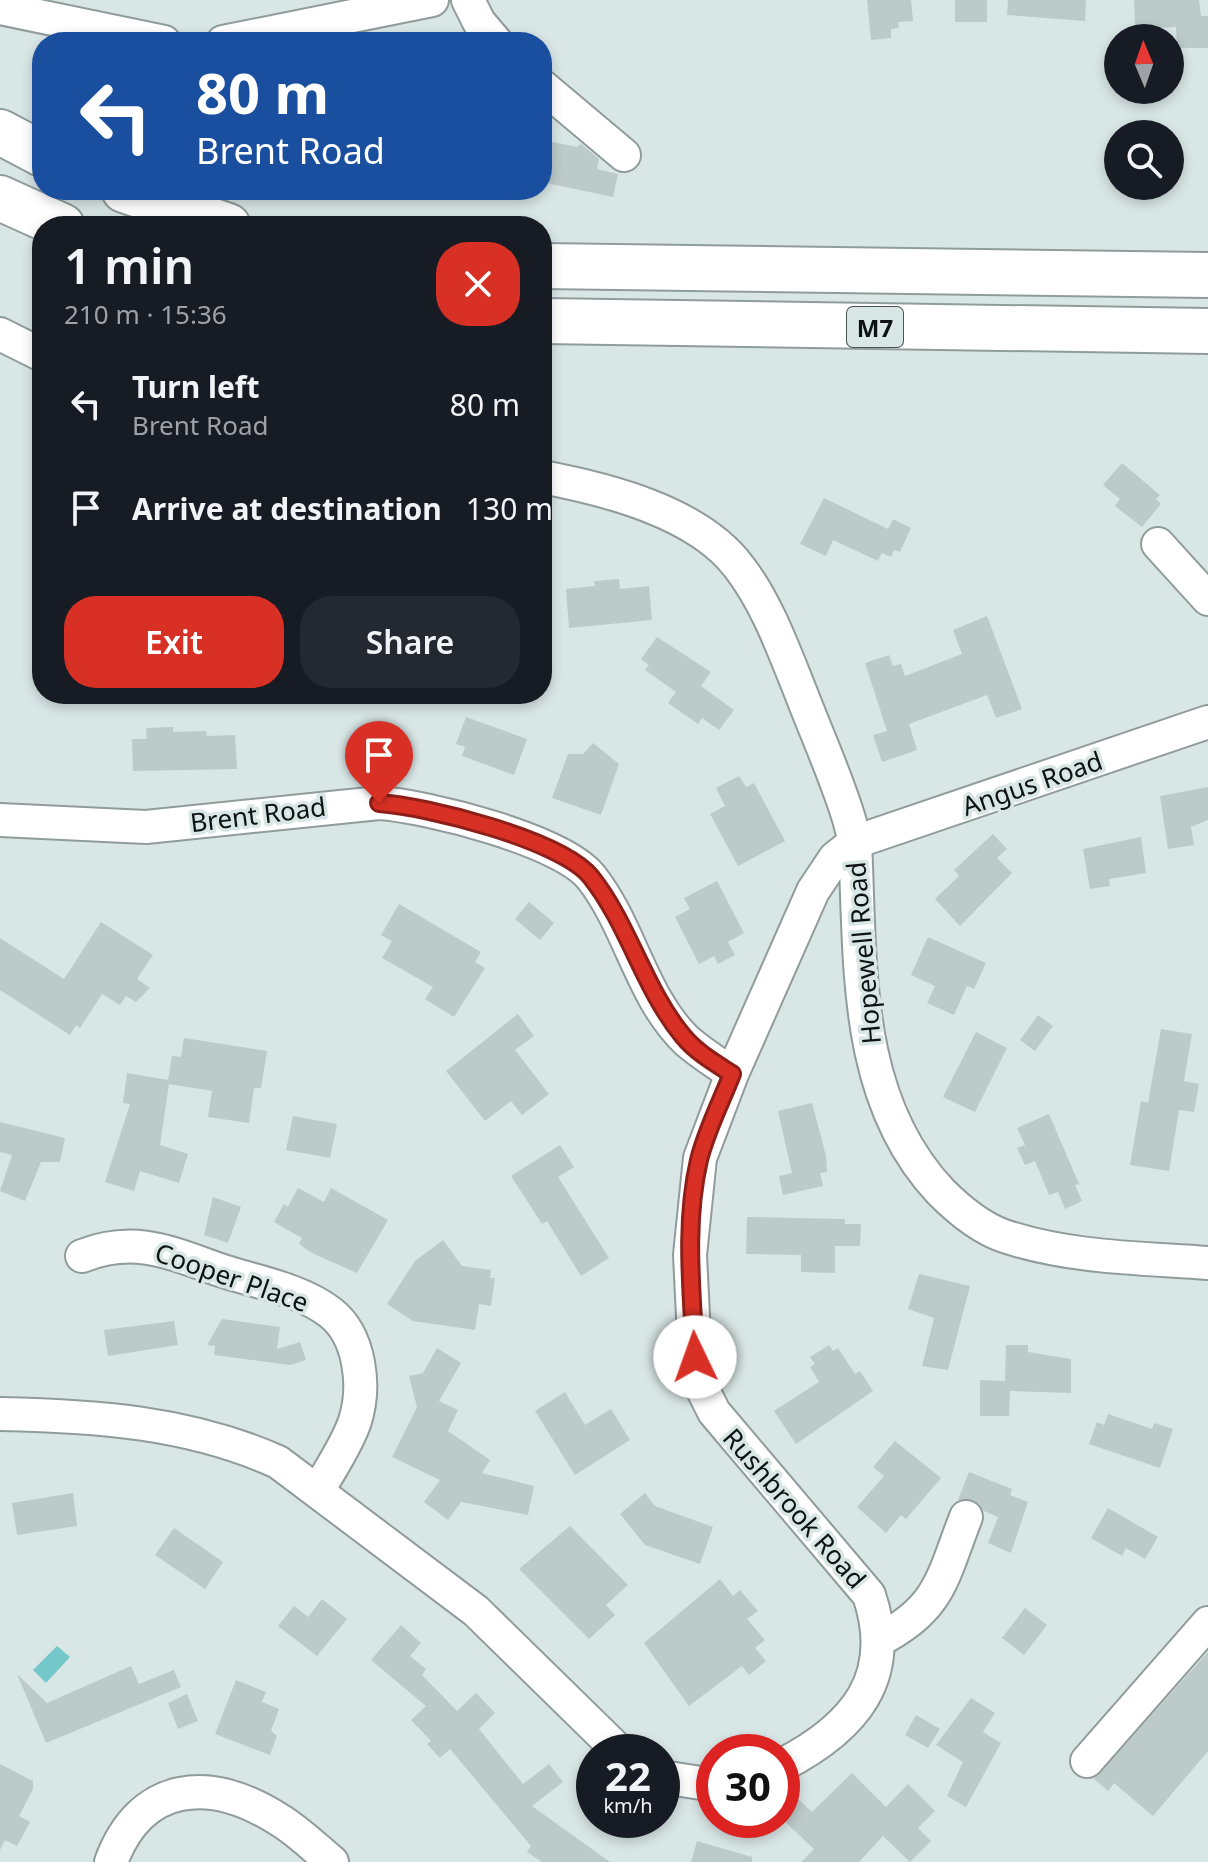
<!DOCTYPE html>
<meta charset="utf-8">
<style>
:root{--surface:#171b24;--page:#242831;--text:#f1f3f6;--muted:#9ea1a6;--accent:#d93025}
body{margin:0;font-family:"Noto Sans",sans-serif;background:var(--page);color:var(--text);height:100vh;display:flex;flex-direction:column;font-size:30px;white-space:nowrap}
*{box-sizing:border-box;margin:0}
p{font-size:26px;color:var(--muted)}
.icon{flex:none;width:44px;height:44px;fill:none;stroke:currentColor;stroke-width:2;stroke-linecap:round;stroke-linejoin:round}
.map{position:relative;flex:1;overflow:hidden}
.side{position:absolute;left:32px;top:216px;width:520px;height:488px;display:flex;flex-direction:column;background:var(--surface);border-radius:32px;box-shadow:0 4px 12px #0003}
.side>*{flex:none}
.top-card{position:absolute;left:32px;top:32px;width:520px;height:168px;border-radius:32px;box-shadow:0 4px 12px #0003;background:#1a4fa0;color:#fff;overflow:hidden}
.needle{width:52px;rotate:358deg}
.controls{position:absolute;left:1104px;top:24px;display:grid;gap:16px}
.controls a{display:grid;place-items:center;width:80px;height:80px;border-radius:50%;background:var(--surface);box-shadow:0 4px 12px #0003;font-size:40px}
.speed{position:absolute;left:576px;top:1734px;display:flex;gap:16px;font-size:40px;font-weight:700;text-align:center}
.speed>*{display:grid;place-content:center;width:104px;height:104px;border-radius:50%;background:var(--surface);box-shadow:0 4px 12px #0003;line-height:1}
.speed small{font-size:20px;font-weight:400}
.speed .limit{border:12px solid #d22;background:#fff;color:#111}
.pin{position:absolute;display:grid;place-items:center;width:68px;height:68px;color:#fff;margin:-82px -34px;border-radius:50% 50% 50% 0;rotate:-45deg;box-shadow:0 0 8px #0007}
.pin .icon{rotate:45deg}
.me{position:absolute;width:88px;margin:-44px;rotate:357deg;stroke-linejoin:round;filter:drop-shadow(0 0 6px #0008)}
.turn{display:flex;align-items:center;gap:28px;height:168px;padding:0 32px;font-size:36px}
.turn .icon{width:104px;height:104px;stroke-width:2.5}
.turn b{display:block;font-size:56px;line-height:68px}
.round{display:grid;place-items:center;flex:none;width:84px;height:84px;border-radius:32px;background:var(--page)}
.headline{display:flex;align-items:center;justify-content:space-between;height:136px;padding:0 32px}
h1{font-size:48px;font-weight:600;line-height:60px}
.cta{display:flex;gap:16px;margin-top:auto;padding:16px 32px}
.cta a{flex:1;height:92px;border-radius:32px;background:var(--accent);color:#fff;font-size:32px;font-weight:600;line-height:92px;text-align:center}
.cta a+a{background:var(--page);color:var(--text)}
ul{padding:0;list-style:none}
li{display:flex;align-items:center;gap:24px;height:104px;padding:0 32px}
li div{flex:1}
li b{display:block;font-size:30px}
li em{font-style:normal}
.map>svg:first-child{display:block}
</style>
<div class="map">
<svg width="1208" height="1862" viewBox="0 0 1208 1862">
<rect width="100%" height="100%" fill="#d9e6e6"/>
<path fill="#74c8c9" d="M 57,1646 L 70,1657 L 46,1683 L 33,1670 Z"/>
<path fill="#bdcaca" d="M 867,0 L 911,0 L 913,21 L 898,22 L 899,28 L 891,29 L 891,38 L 871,40 Z
M 955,0 L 987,0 L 987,22 L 955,22 Z
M 1008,0 L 1086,0 L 1085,21 L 1007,15 Z
M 1134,0 L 1199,0 L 1201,16 L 1208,16 L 1208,48 L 1177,48 L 1176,27 L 1142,29 L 1142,24 L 1135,24 Z
M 542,140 L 577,147 L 581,144 L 599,159 L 597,169 L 618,174 L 613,197 L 542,182 Z
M 1122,463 L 1160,495 L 1156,499 L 1161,504 L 1142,527 L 1115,506 L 1120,499 L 1103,485 Z
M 824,498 L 888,529 L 893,519 L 911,528 L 900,552 L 894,550 L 891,557 L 882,553 L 878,561 L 833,540 L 826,556 L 800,544 Z
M 619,579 L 620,589 L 649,586 L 652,620 L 569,628 L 566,589 L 595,586 L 594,581 Z
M 987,616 L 1022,709 L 996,718 L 987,695 L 909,724 L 917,750 L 882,762 L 873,735 L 887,731 L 865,663 L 889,655 L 893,666 L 901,664 L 905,676 L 962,654 L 953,630 Z
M 657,637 L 711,672 L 701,686 L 734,710 L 719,730 L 702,718 L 698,724 L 668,703 L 676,692 L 645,670 L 649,665 L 641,659 Z
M 466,717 L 527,739 L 514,775 L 462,756 L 465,747 L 456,744 Z
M 173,727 L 173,732 L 206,731 L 207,736 L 235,735 L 237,769 L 133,771 L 132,739 L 147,739 L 146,728 Z
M 593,743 L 619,764 L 601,815 L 552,798 L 568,754 L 583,754 Z
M 739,776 L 746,787 L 754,783 L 785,841 L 738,866 L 710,814 L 725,806 L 716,788 Z
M 1208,787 L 1208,820 L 1191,827 L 1194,845 L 1168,849 L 1160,796 Z
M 993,834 L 1007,849 L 997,858 L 1012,873 L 960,926 L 935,899 L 959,876 L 954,870 Z
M 1141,837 L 1146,873 L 1109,879 L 1110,886 L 1090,889 L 1083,849 Z
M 717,881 L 744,933 L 728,942 L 735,955 L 718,964 L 714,956 L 699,964 L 675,917 L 690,909 L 684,898 Z
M 529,902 L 554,923 L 540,940 L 515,919 Z
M 399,904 L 481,952 L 475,962 L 485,968 L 454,1017 L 425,999 L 433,987 L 382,958 L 392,941 L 381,935 Z
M 101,922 L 153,955 L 137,979 L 150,988 L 136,1002 L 126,996 L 120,1005 L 102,994 L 80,1028 L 76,1025 L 70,1035 L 0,990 L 0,938 L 64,979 Z
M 928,937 L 986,963 L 974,989 L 967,986 L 954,1015 L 927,1003 L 935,986 L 911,975 Z
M 518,1014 L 534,1036 L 515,1050 L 549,1094 L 522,1115 L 511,1101 L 485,1121 L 446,1071 Z
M 1038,1015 L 1053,1026 L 1035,1051 L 1020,1040 Z
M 1161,1029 L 1192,1034 L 1184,1081 L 1199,1084 L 1194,1112 L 1179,1110 L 1169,1171 L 1130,1165 L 1141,1101 L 1148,1103 Z
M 976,1032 L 1007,1048 L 975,1112 L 943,1097 Z
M 184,1038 L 267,1051 L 261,1088 L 254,1088 L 249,1123 L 208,1117 L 212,1091 L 169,1084 L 160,1145 L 188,1154 L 179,1183 L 140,1171 L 134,1191 L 105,1182 L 130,1104 L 123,1103 L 127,1073 L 168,1080 L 172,1056 L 181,1057 Z
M 812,1103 L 826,1156 L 827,1172 L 820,1173 L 823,1186 L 783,1195 L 779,1176 L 792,1173 L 778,1111 Z
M 1049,1114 L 1079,1184 L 1075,1185 L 1082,1201 L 1065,1209 L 1058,1192 L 1049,1195 L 1035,1161 L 1025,1165 L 1017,1148 L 1025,1145 L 1017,1128 Z
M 293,1116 L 337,1124 L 330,1158 L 286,1150 Z
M 0,1122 L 65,1138 L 60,1162 L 41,1162 L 25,1201 L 0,1191 L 12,1155 L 0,1152 Z
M 560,1145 L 574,1167 L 558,1177 L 609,1258 L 581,1276 L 547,1221 L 542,1224 L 511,1176 Z
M 298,1188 L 324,1202 L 331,1188 L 388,1220 L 357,1273 L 312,1253 L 299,1244 L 302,1238 L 274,1222 L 284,1204 L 288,1207 Z
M 213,1197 L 241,1207 L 228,1243 L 204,1235 Z
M 747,1217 L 845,1219 L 845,1224 L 861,1224 L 860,1246 L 835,1246 L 835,1273 L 801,1272 L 801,1255 L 746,1254 Z
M 443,1240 L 462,1266 L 491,1270 L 490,1278 L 495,1278 L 491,1306 L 479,1304 L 475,1330 L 413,1321 L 387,1304 L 415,1261 Z
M 919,1274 L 970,1286 L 948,1370 L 922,1366 L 934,1318 L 908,1309 Z
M 222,1319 L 280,1327 L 277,1349 L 300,1342 L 306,1360 L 290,1365 L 214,1355 L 215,1346 L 207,1345 Z
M 174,1321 L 178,1345 L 108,1356 L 104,1330 Z
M 829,1345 L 833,1351 L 838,1348 L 855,1374 L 860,1371 L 873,1391 L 796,1444 L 774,1411 L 819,1382 L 810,1367 L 815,1364 L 810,1357 Z
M 1006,1345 L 1028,1345 L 1028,1352 L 1071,1359 L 1071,1393 L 1010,1391 L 1009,1416 L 980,1416 L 980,1380 L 1005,1381 Z
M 437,1348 L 461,1363 L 439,1401 L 458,1410 L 448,1431 L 490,1460 L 482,1473 L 534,1486 L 528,1515 L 461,1502 L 448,1520 L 424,1502 L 440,1480 L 392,1457 L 417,1407 L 409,1376 L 423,1373 Z
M 565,1392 L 585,1425 L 611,1409 L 630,1440 L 575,1475 L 535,1411 Z
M 1108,1414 L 1152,1429 L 1154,1423 L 1173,1429 L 1160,1468 L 1089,1444 L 1097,1422 L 1104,1425 Z
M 895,1441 L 941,1478 L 906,1519 L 901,1515 L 886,1533 L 857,1507 L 884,1476 L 873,1467 Z
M 969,1472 L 1012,1489 L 1010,1495 L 1028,1502 L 1011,1553 L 988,1543 L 998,1517 L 984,1511 L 973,1500 L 958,1500 Z
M 73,1493 L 77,1526 L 17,1535 L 12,1503 Z
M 645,1493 L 655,1506 L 713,1527 L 700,1564 L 645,1545 L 620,1514 Z
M 1108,1508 L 1158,1537 L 1145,1559 L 1126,1548 L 1122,1556 L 1091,1538 Z
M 570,1526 L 628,1585 L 606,1605 L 615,1615 L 589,1639 L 519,1569 Z
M 174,1528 L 223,1562 L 205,1589 L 155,1555 Z
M 720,1579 L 733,1596 L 740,1590 L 758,1611 L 747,1619 L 765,1640 L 755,1648 L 766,1661 L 749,1675 L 742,1666 L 689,1706 L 644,1643 Z
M 322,1599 L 347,1619 L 317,1656 L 278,1626 L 294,1606 L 308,1617 Z
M 1025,1608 L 1047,1625 L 1024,1655 L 1002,1638 Z
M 401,1625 L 421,1643 L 410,1656 L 426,1669 L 422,1675 L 457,1711 L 476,1693 L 495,1713 L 479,1729 L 523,1784 L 549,1764 L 563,1782 L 532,1806 L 610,1862 L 542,1862 L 527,1852 L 531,1846 L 450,1749 L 440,1758 L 427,1744 L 431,1741 L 411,1720 L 426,1706 L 371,1660 Z
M 1208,1652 L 1208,1751 L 1153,1816 L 1114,1783 L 1108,1791 L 1094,1779 Z
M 131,1666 L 139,1684 L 174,1670 L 181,1687 L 46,1743 L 17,1674 L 47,1703 Z
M 236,1680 L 266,1692 L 262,1702 L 279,1709 L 271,1731 L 277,1736 L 270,1755 L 215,1734 Z
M 187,1694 L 198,1721 L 178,1729 L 168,1703 Z
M 971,1698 L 995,1713 L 983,1732 L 1001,1743 L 966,1807 L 947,1796 L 963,1762 L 936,1745 Z
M 916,1715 L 940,1729 L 928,1748 L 905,1735 Z
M 0,1764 L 33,1781 L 33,1789 L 19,1816 L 30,1822 L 17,1846 L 5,1840 L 0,1850 Z
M 852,1773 L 886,1807 L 908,1784 L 935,1811 L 918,1828 L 931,1841 L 910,1862 L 883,1836 L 859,1862 L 801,1862 L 814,1849 L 782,1819 L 782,1784 L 812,1812 Z
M 697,1841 L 752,1857 L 752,1862 L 691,1862 Z"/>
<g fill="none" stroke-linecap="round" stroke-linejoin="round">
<g stroke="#909c9c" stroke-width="36">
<path id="minor" d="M 468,0 L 479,22 L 496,42
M 0,8 L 164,42
M 223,42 L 432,0
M 542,86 L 624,155
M 0,334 L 42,355
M 542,477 C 606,489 698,512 739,567 C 767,603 784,651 801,693 C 817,735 836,776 849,819 L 855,842 C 861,963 852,1098 941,1192 C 958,1209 981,1228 1004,1236 C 1070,1258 1140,1258 1208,1263
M 1158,544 L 1208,599
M 0,820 L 146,827 L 379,803 C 426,806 562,840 591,877 C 630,926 641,997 687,1041 C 701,1053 717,1063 732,1074
M 82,1256 C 136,1235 171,1253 223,1271 C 257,1282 302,1290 331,1313 C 360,1336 366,1386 355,1421 C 347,1445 330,1469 318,1491
M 0,1414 C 96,1416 189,1422 278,1462 L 476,1611 L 620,1752
M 879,1640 C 941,1608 942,1578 966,1517
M 1087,1761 L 1208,1623
M 782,1765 C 854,1728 897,1678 869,1595 L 714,1412 L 703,1390 L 695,1357 L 690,1255 L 700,1158 L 732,1074 L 813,891 L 835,858 L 855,842 L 1208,722
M 662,1777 L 714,1785
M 111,1862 C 141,1781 210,1776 278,1819 C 297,1830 315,1848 332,1862"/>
</g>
<g stroke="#909c9c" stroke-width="48">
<path id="highway" d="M 0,132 L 42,154
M 124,190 L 228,226
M 0,198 L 62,226
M 542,266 L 1208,275
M 542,321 L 1208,331"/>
</g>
<use href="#minor" stroke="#fff" stroke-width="32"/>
<use href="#highway" stroke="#fff" stroke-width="44"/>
</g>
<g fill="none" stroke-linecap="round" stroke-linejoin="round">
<g stroke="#8d1f18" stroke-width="20">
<path id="route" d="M 379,803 C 426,806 562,840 591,877 C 629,925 644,989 683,1036 C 696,1052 715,1063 732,1074 C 721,1102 706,1131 699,1160 C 684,1224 692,1292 695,1357"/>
</g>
<use href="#route" stroke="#d93025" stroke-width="14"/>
</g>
<g text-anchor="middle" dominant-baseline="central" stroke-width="7" stroke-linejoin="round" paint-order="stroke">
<rect fill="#d9e6e6" stroke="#4a5252" stroke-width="2" x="847" y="307" width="56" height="40" rx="6"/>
<g font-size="24" font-weight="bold" fill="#0d1212">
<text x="875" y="327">M7</text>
</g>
<g font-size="26" fill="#0d1212" stroke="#d9e6e6">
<text transform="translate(1032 783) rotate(-19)">Angus Road</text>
<text transform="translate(258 814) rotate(-7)">Brent Road</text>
<text transform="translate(863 953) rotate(-95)">Hopewell Road</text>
<text transform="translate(232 1277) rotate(19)">Cooper Place</text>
<text transform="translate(795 1508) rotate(49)">Rushbrook Road</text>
</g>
</g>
</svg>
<div class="controls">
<a><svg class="needle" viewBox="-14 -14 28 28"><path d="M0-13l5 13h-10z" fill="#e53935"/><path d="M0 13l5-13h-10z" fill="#9ea1a6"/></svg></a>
<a><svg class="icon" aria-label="search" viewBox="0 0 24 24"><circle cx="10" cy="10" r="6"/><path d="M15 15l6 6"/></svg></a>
</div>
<div class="speed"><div>22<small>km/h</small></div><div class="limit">30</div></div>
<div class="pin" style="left:379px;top:803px;background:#d93025"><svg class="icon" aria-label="arrive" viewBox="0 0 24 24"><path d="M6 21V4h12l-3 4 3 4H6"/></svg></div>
<svg class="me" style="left:695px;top:1357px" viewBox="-20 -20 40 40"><circle r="19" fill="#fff"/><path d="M0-13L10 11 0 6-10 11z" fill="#d93025"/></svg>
<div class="top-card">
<div class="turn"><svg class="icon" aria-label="left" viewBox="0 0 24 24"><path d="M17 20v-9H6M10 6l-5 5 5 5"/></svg><div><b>80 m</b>Brent Road</div></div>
</div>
<section class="side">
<div class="headline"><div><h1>1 min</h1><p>210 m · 15:36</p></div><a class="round" style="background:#d93025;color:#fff"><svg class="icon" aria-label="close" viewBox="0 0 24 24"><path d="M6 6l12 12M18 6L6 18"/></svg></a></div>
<ul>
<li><svg class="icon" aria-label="left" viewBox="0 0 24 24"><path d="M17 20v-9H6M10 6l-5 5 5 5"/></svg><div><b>Turn left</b><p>Brent Road</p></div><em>80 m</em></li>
<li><svg class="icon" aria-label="arrive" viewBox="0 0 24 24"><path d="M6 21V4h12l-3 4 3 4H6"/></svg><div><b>Arrive at destination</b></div><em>130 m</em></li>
</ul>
<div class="cta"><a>Exit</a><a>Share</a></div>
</section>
</div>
